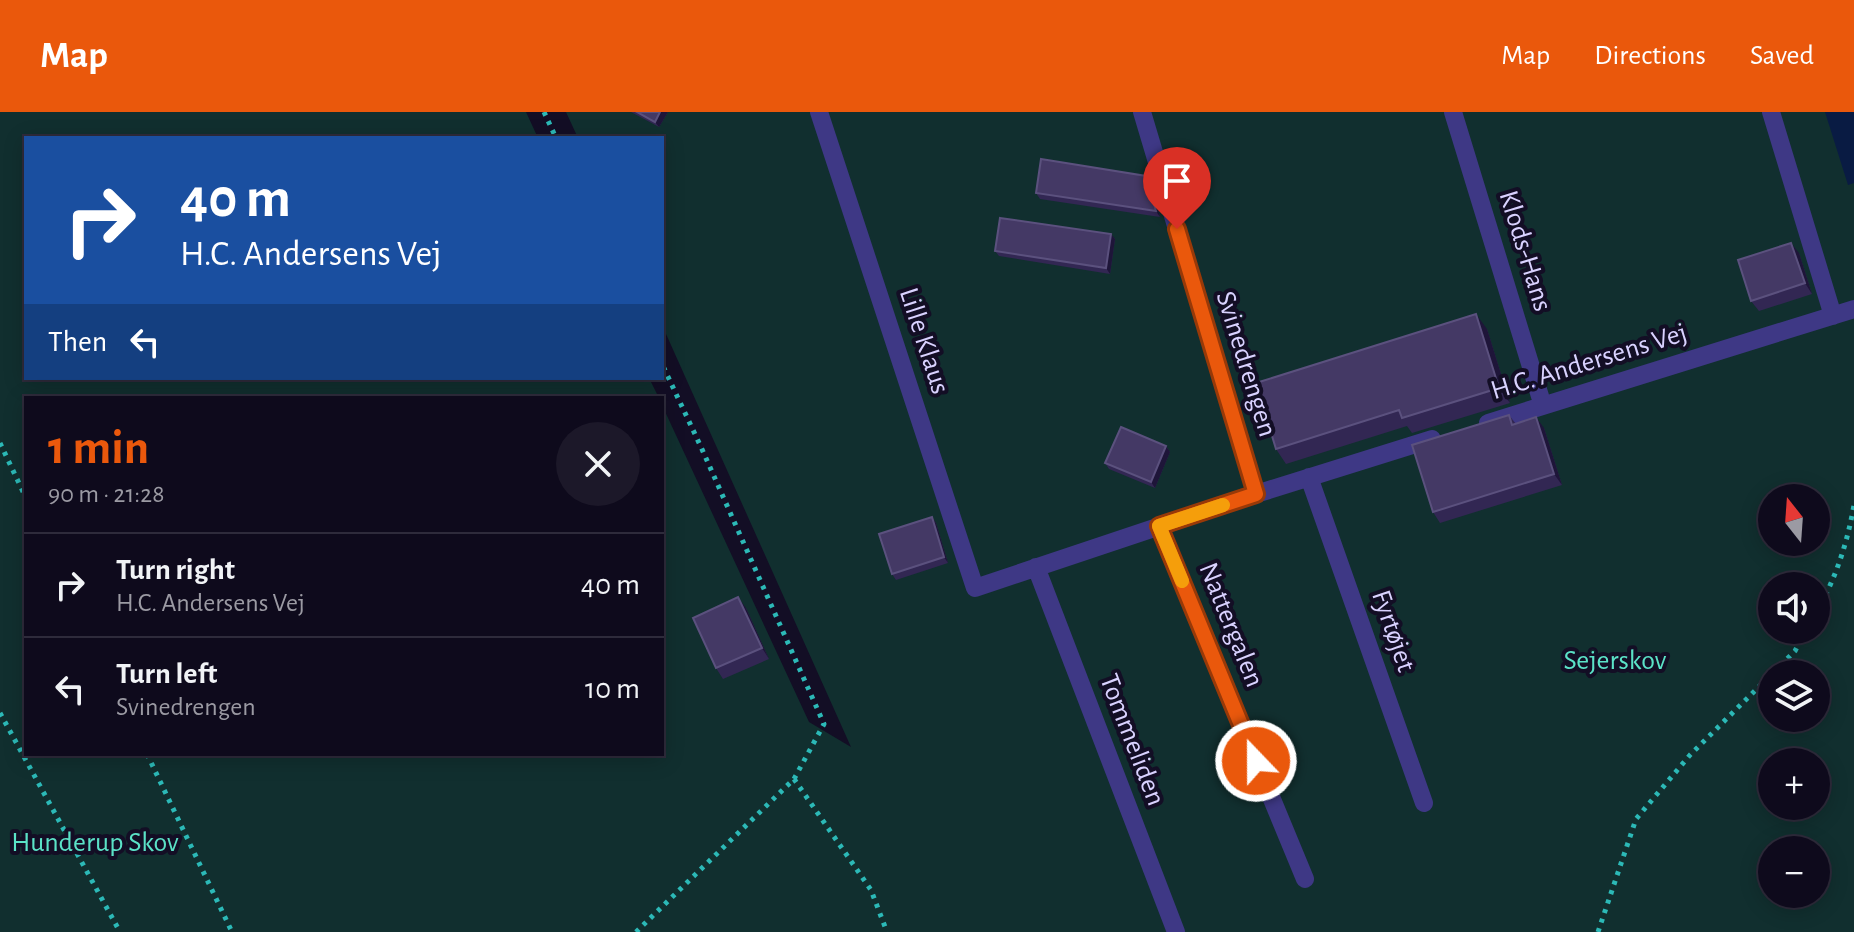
<!DOCTYPE html>
<meta charset="utf-8">
<style>
:root{--surface:#0e0a1c;--page:#1c1829;--text:#f1f3f6;--muted:#9b9aa3;--line:#2e2b3b;--accent:#ea580c}
body{margin:0;font-family:"Alegreya Sans",sans-serif;background:var(--page);color:var(--text);height:100vh;display:flex;flex-direction:column;font-size:30px;white-space:nowrap}
*{box-sizing:border-box;margin:0}
p{font-size:26px;color:var(--muted)}
.icon{flex:none;width:44px;height:44px;fill:none;stroke:currentColor;stroke-width:2;stroke-linecap:round;stroke-linejoin:round}
.map{position:relative;flex:1;overflow:hidden}
.panel{position:absolute;left:24px;top:284px;width:640px;height:360px;display:flex;flex-direction:column;background:var(--surface);border-radius:0px;box-shadow:0 4px 20px #0003,0 0 0 2px var(--line)}
.panel>*{flex:none}
.top-card{position:absolute;left:24px;top:24px;width:640px;height:244px;border-radius:0px;box-shadow:0 4px 20px #0003,0 0 0 2px var(--line);background:#1a4fa0;color:#fff;overflow:hidden}
.needle{width:52px;rotate:343deg}
.tools{position:absolute;left:1758px;top:372px;display:grid;gap:16px}
.tools a{display:grid;place-items:center;width:72px;height:72px;border-radius:50%;background:var(--surface);box-shadow:0 4px 20px #0003,0 0 0 2px var(--line);font-size:40px}
.pin{position:absolute;display:grid;place-items:center;width:68px;height:68px;color:#fff;margin:-82px -34px;border-radius:50% 50% 50% 0;rotate:-45deg;box-shadow:0 0 8px #0007}
.pin .icon{rotate:45deg}
.me{position:absolute;width:88px;margin:-44px;rotate:338deg;stroke-linejoin:round;filter:drop-shadow(0 0 6px #0008)}
.turn{display:flex;align-items:center;gap:28px;height:168px;padding:0 24px;font-size:36px}
.turn .icon{width:104px;height:104px;stroke-width:2.5}
.turn b{display:block;font-size:56px;line-height:68px}
.then{display:flex;align-items:center;height:76px;padding:0 24px;background:#0003;gap:16px;font-size:30px}
.round{display:grid;place-items:center;flex:none;width:84px;height:84px;border-radius:42px;background:var(--page)}
.summary{display:flex;align-items:center;justify-content:space-between;height:136px;padding:0 24px}
h1{font-size:48px;font-weight:600;line-height:60px;color:var(--accent)}
ul{padding:0;list-style:none}
li{display:flex;align-items:center;gap:24px;height:104px;padding:0 24px;border-top:2px solid var(--line)}
li div{flex:1}
li b{display:block;font-size:30px}
li em{font-style:normal}
header{display:flex;align-items:center;gap:48px;box-sizing:border-box;height:112px;padding:0 40px;background:var(--accent);color:#fff}
header strong{font-size:38px}
nav{display:flex;gap:44px;margin-inline-start:auto;font-size:28px}
.map>svg:first-child{display:block}
</style>
<header>
<strong>Map</strong>
<nav><a>Map</a><a>Directions</a><a>Saved</a></nav>
</header>
<div class="map">
<svg width="1854" height="820" viewBox="0 0 1854 820">
<rect width="100%" height="100%" fill="#130e25"/>
<path fill="#112f2f" fill-rule="evenodd" d="M 0,0 L 526,0 L 538,26 L 26,26 L 26,266 L 649,266 L 659,286 L 26,286 L 26,642 L 662,642 L 662,293 L 809,610 L 851,635 L 662,213 L 662,26 L 578,26 L 566,0 L 1854,0 L 1854,820 L 0,820 ZM 1772,386 L 1816,386 L 1816,430 L 1772,430 ZM 1772,474 L 1816,474 L 1816,518 L 1772,518 ZM 1772,562 L 1816,562 L 1816,606 L 1772,606 ZM 1772,650 L 1816,650 L 1816,694 L 1772,694 ZM 1772,738 L 1816,738 L 1816,782 L 1772,782 Z"/>
<path fill="#091b43" d="M 1825,0 L 1854,0 L 1854,71 L 1848,73 Z"/>
<g fill="none" stroke-linecap="round" stroke-linejoin="round">
<path stroke="#2cb9b7" stroke-width="5" stroke-dasharray="4 6" stroke-linecap="butt" d="M 544,0 L 556,26
M 0,331 L 26,386
M 1816,501 C 1836,466 1847,432 1854,393
M 0,601 L 120,820
M 147,642 L 232,820
M 794,667 L 871,778 L 887,820
M 636,820 L 794,667 L 824,612 L 701,335 L 662,252
M 1598,820 L 1636,707 L 1690,643 L 1795,539 L 1806,518"/>
<path stroke="#3e3885" stroke-width="18" d="M 819,0 L 975,476 L 1256,382 L 1432,327
M 1142,0 L 1256,382
M 1453,0 L 1543,294
M 1771,0 L 1833,204
M 1488,311 L 1854,197
M 1309,365 L 1424,691
M 1159,414 L 1305,767
M 1036,455 L 1176,820"/>
</g>
<path fill="#322753" d="M 631,0 L 668,0 L 659,15 Z
M 1150,69 L 1160,105 L 1040,87 L 1036,81 Z
M 1111,122 L 1115,127 L 1110,162 L 999,144 L 995,139 Z
M 1799,141 L 1812,182 L 1759,199 L 1751,189 Z
M 1487,217 L 1510,291 L 1412,321 L 1407,314 L 1286,352 L 1276,337 Z
M 1509,303 L 1516,312 L 1544,316 L 1562,373 L 1440,411 L 1433,400 Z
M 1166,334 L 1170,340 L 1155,376 L 1109,357 L 1105,351 Z
M 932,405 L 936,411 L 948,451 L 896,468 L 892,462 Z
M 746,496 L 769,547 L 723,567 L 716,556 Z"/>
<path fill="#1e1539" d="M 660,0 L 668,0 L 659,15 L 655,10 Z
M 1146,64 L 1150,69 L 1160,105 L 1156,99 Z
M 1111,122 L 1115,127 L 1110,162 L 1106,156 Z
M 1791,131 L 1799,141 L 1812,182 L 1805,171 Z
M 1476,202 L 1487,217 L 1510,291 L 1499,276 Z
M 1536,305 L 1544,316 L 1562,373 L 1554,362 Z
M 1166,334 L 1170,340 L 1155,376 L 1151,370 Z
M 932,405 L 936,411 L 948,451 L 944,445 Z
M 738,485 L 746,496 L 769,547 L 762,536 Z"/>
<path fill="#443965" stroke="#5b517e" stroke-width="2" d="M 637,0 L 660,0 L 655,10 Z
M 1041,47 L 1146,64 L 1156,99 L 1036,81 Z
M 1000,106 L 1111,122 L 1106,156 L 995,139 Z
M 1791,131 L 1805,171 L 1751,189 L 1738,148 Z
M 1476,202 L 1499,276 L 1402,306 L 1399,298 L 1276,337 L 1256,271 Z
M 1509,303 L 1512,313 L 1536,305 L 1554,362 L 1433,400 L 1412,333 Z
M 1121,315 L 1166,334 L 1151,370 L 1105,351 Z
M 932,405 L 944,445 L 892,462 L 879,422 Z
M 738,485 L 762,536 L 716,556 L 693,506 Z"/>
<g fill="none" stroke-linecap="round" stroke-linejoin="round">
<g stroke="#983908" stroke-width="20">
<path id="route" d="M 1177,117 L 1256,382 L 1159,414 L 1256,649"/>
</g>
<use href="#route" stroke="#ea580c" stroke-width="14"/>
<path stroke="#f59e0b" stroke-width="14" d="M 1182,469 L 1159,414 L 1223,393"/>
</g>
<g text-anchor="middle" dominant-baseline="central" stroke-width="8" stroke-linejoin="round" paint-order="stroke">
<g font-size="28" fill="#d9d2ff" stroke="#130e25">
<text transform="translate(1525 139) rotate(73)">Klods-Hans</text>
<text transform="translate(924 229) rotate(72)">Lille Klaus</text>
<text transform="translate(1589 250) rotate(-17)">H.C. Andersens Vej</text>
<text transform="translate(1246 252) rotate(73)">Svinedrengen</text>
<text transform="translate(1231 513) rotate(68)">Nattergalen</text>
<text transform="translate(1393 519) rotate(71)">Fyrtøjet</text>
<text transform="translate(1132 628) rotate(69)">Tommeliden</text>
</g>
<g font-size="28" fill="#5be2c7" stroke="#130e25">
<text x="1615" y="549">Sejerskov</text>
<text x="95" y="731">Hunderup Skov</text>
</g>
</g>
</svg>
<div class="tools">
<a><svg class="needle" viewBox="-14 -14 28 28"><path d="M0-13l5 13h-10z" fill="#e53935"/><path d="M0 13l5-13h-10z" fill="#9b9aa3"/></svg></a>
<a><svg class="icon" aria-label="sound" viewBox="0 0 24 24"><path d="M4 9h4l5-4v14l-5-4H4zM17 9q2 3 0 6"/></svg></a>
<a><svg class="icon" aria-label="layers" viewBox="0 0 24 24"><path d="M12 4l9 5-9 5-9-5zM3 14l9 5 9-5"/></svg></a>
<a>+</a>
<a>−</a>
</div>
<div class="pin" style="left:1177px;top:117px;background:#d93025"><svg class="icon" aria-label="arrive" viewBox="0 0 24 24"><path d="M6 21V4h12l-3 4 3 4H6"/></svg></div>
<svg class="me" style="left:1256px;top:649px" viewBox="-20 -20 40 40"><circle r="17" fill="#ea580c" stroke="#fff" stroke-width="3"/><path d="M0-11L8 9 0 5-8 9z" fill="#fff"/></svg>
<div class="top-card">
<div class="turn"><svg class="icon" aria-label="right" viewBox="0 0 24 24"><path d="M7 20v-9h11M14 6l5 5-5 5"/></svg><div><b>40 m</b>H.C. Andersens Vej</div></div>
<div class="then">Then<svg class="icon" aria-label="left" viewBox="0 0 24 24"><path d="M17 20v-9H6M10 6l-5 5 5 5"/></svg></div>
</div>
<section class="panel">
<div class="summary"><div><h1>1 min</h1><p>90 m · 21:28</p></div><a class="round"><svg class="icon" aria-label="close" viewBox="0 0 24 24"><path d="M6 6l12 12M18 6L6 18"/></svg></a></div>
<ul>
<li><svg class="icon" aria-label="right" viewBox="0 0 24 24"><path d="M7 20v-9h11M14 6l5 5-5 5"/></svg><div><b>Turn right</b><p>H.C. Andersens Vej</p></div><em>40 m</em></li>
<li><svg class="icon" aria-label="left" viewBox="0 0 24 24"><path d="M17 20v-9H6M10 6l-5 5 5 5"/></svg><div><b>Turn left</b><p>Svinedrengen</p></div><em>10 m</em></li>
</ul>
</section>
</div>
